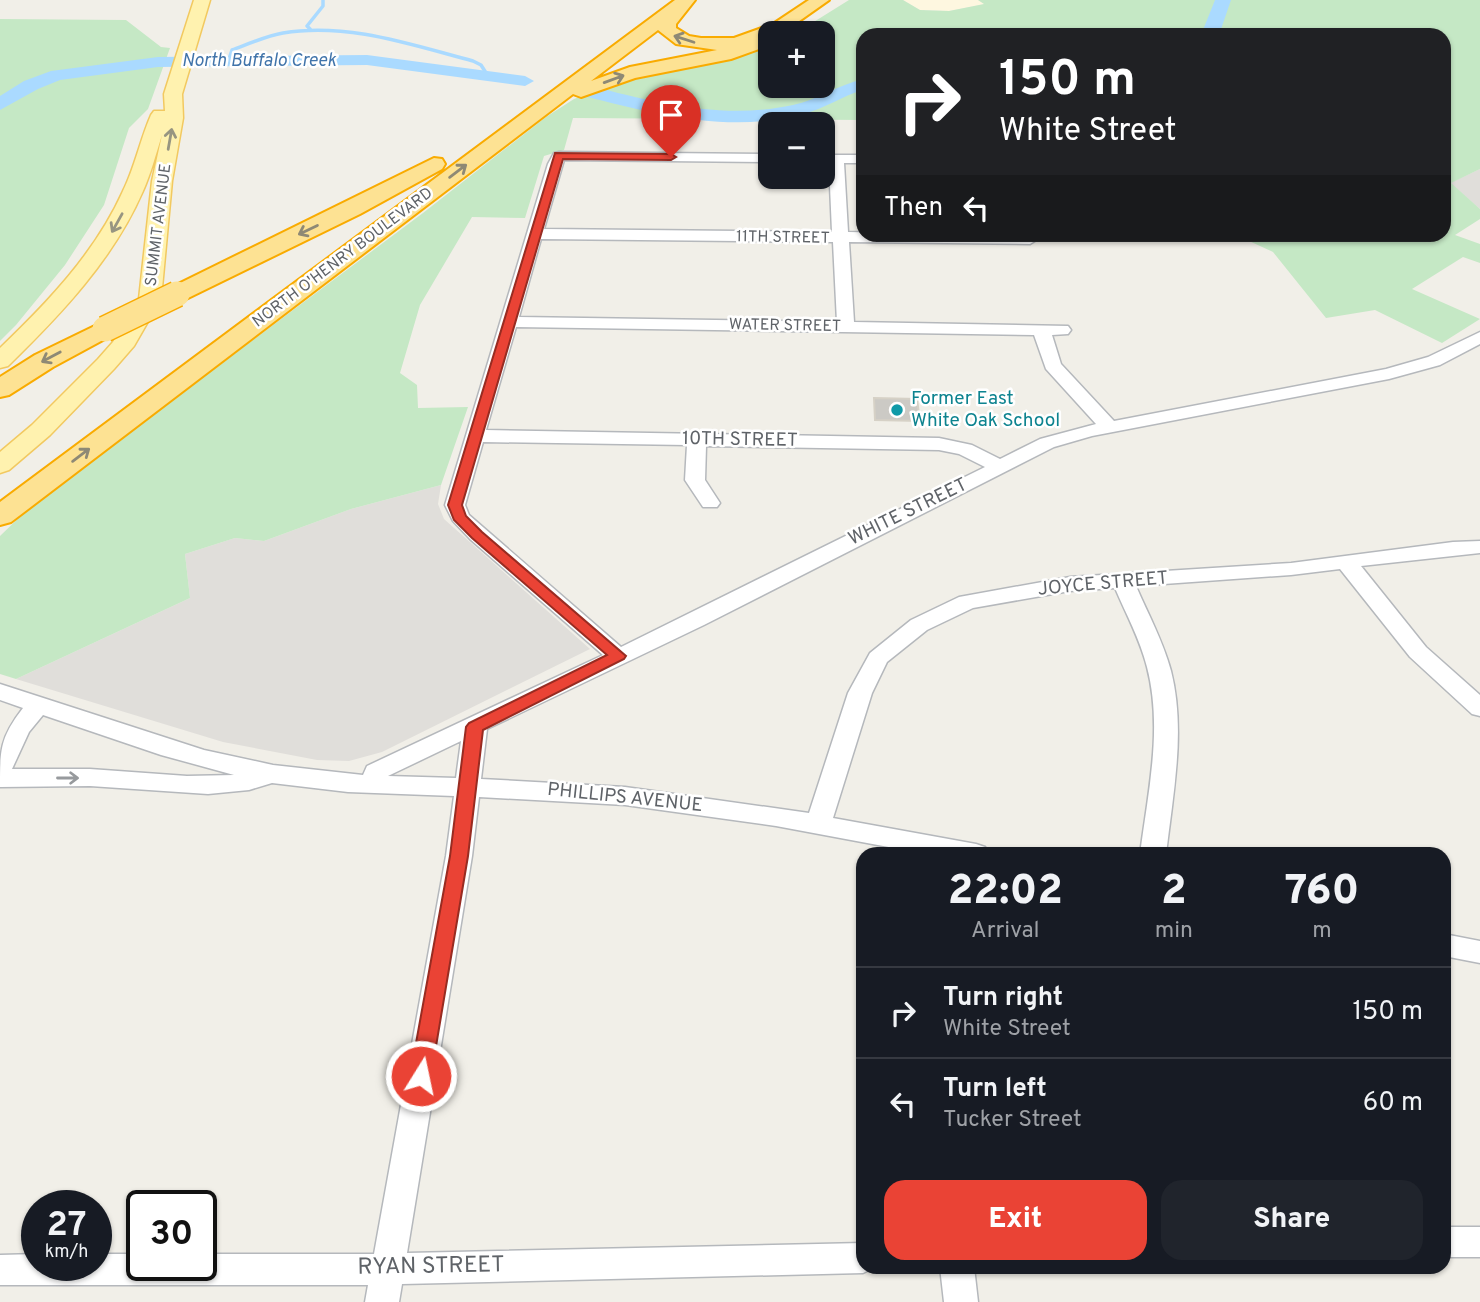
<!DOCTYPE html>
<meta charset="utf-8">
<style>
:root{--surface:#171b24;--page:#20242c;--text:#f1f3f6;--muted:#9ea1a6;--line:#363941;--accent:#ea4335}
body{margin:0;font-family:Overpass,sans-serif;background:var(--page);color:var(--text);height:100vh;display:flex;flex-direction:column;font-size:26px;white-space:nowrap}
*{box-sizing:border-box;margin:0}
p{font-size:23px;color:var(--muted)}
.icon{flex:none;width:38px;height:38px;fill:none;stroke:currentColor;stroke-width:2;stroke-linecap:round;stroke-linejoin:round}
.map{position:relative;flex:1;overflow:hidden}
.sheet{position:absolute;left:856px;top:847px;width:595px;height:427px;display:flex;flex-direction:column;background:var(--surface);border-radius:21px;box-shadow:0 2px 5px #0004}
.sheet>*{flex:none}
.guide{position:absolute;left:856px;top:28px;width:595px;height:214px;border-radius:21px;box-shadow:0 2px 5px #0004;background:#202124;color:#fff;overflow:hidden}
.buttons{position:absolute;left:758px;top:21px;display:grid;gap:14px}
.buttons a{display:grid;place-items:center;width:77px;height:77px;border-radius:14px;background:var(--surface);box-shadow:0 2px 5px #0004;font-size:35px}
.speed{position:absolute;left:21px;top:1190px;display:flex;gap:14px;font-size:35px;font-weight:700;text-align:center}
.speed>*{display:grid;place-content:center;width:91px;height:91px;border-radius:50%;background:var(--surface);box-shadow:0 2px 5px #0004;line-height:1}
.speed small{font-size:18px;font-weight:400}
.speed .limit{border:4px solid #111;border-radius:10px;background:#fff;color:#111}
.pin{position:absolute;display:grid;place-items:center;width:60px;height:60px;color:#fff;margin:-72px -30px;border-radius:50% 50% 50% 0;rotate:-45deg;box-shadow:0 0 7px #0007}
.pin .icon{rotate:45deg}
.me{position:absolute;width:77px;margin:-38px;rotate:10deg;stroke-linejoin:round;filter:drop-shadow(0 0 5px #0008)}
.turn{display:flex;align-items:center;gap:24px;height:147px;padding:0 28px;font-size:32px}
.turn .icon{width:91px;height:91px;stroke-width:2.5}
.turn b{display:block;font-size:49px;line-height:60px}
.then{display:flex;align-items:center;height:66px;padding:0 28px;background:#0003;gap:14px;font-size:26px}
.eta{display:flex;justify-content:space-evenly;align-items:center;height:119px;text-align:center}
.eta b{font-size:42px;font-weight:800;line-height:49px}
.action{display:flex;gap:14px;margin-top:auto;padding:14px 28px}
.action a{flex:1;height:80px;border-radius:21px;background:var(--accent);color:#fff;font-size:28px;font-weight:800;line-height:80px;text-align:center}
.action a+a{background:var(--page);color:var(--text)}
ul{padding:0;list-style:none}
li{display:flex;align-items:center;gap:21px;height:91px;padding:0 28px;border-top:2px solid var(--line)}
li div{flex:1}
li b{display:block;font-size:26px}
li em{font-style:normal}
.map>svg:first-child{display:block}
</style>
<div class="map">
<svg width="1480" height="1302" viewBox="0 0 1480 1302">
<rect width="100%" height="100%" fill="#f1efe8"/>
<path fill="#fef7e0" d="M 903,0 L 978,0 L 985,4 L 949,11 L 920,10 Z"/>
<path fill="#e0deda" d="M 1480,169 L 1480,209 L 1450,183 Z
M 441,485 L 438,504 L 444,519 L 590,649 L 382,752 L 349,761 L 317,760 L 223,742 L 16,679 L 190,598 L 185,554 L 235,538 L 264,541 L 351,509 Z"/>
<path fill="#c5e8c5" d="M 849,0 L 903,0 L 920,10 L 949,11 L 984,4 L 978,0 L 1480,0 L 1480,169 L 1451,183 L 1480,209 L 1480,219 L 1455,235 L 1480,244 L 1480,263 L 1463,257 L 1412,289 L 1480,319 L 1442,343 L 1375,310 L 1326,318 L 1273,252 L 1236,235 L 1444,234 L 1444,35 L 863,35 L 863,120 L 573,118 L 564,150 L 544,156 L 525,218 L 472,217 L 420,305 L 400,373 L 417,385 L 418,408 L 468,407 L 441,485 L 351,509 L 264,541 L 235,538 L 185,554 L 190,598 L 16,679 L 0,674 L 0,536 L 31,506 L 423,213 L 546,117 L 574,99 L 642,73 L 721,59 L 770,45 L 770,86 L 822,86 L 822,33 L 796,33 Z
M 0,19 L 126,20 L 161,47 L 170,48 L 148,109 L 129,128 L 104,205 L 65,265 L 16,325 L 0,341 Z"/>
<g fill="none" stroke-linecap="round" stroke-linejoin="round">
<path stroke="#aadaff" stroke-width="3.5" d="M 310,29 L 307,26 L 323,6 L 323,0
M 229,59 L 232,50 C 248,44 266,36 283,33 C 347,22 412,45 473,61 L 481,65 L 488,76"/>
<path fill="#aadaff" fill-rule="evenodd" d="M 1215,0 L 1231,0 L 1219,35 L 1201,35 Z
M 367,55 L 525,76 L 534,81 L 525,86 L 367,65 L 158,67 L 60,80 L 38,89 L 0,110 L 0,96 L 24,81 L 51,71 L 158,57 Z
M 863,79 L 863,90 C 842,96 824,109 803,114 C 730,134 655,114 584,96 L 582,92 L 591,86 C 656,103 725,120 793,105 C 817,100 838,85 863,79 Z"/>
</g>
<path fill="#cccac5" stroke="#d6d1c6" stroke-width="2" d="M 874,398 L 917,399 L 920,421 L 875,420 Z"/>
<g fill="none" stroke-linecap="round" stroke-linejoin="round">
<g stroke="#b5b8bc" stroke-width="3">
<path id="minor" d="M 559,152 L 770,154 L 770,162 L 564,160 L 544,229 L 832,232 L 829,163 L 822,163 L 822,155 L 863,155 L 863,163 L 844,163 L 848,232 L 1036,236 L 1038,239 L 1030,244 L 849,242 L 854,322 L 1068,326 L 1071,330 L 1068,334 L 1052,335 L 1061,364 L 1114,421 L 1386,369 L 1428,357 L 1480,332 L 1480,344 L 1440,365 L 1389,379 L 1092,436 L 1054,447 L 704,625 L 487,729 L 481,779 L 625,787 L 809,813 L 848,693 L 870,653 L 911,620 L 959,597 L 1070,577 L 1291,563 L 1453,542 L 1480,541 L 1480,553 L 1361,566 L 1426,647 L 1480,695 L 1480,716 L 1472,714 L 1410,657 L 1340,569 L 1291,575 L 1136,586 C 1148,614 1163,641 1171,671 C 1186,730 1173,794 1166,854 L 1140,854 C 1148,793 1163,728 1147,667 C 1140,639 1126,614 1115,588 L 1070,591 L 973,608 L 927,630 L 887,662 L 872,693 L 833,818 L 976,844 L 985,847 L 989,854 L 926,854 L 776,826 L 625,805 L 479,797 L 472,856 L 407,1253 L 863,1243 L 863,1267 L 875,1267 L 863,1273 L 402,1284 L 399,1302 L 365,1302 L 368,1285 L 0,1285 L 0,1255 L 37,1254 L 37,1265 L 96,1265 L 96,1254 L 142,1254 L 142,1265 L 201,1265 L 201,1254 L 374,1254 L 446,856 L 454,796 L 348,792 L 272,783 L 249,790 L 208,794 L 90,786 L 0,787 C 0,749 0,738 23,708 L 0,700 L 0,684 L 204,750 L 273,765 L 363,775 L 367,766 L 603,655 L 470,539 L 453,521 L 445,505 L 548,164 L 554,153 ZM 541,239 L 833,242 L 837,322 L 519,317 ZM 516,327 L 1034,335 L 1046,369 L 1096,424 L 1040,439 L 1000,459 L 972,445 L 939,438 L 486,430 ZM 483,442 L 687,445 L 685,480 L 703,507 L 717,507 L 720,503 L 705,480 L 706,446 L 939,450 L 959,454 L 985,467 L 621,647 L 469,515 L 465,505 ZM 43,715 L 161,755 L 234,775 L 187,776 L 90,769 L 12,769 L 29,732 ZM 461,741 L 456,778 L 388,776 Z
M 1444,934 L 1480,941 L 1480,963 L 1444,956 Z
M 1444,1227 L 1480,1227 L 1480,1257 L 1444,1257 Z
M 940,1267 L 974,1267 L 978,1302 L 944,1302 Z"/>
</g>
<g stroke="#f2c960" stroke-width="3">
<path id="major" d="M 194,0 L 210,0 L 182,94 L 183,118 L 172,181 L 161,299 L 134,346 L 114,369 L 50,435 L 9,470 L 0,473 L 0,452 L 32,425 L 98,359 L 113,342 L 139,299 L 152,181 L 162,135 C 156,154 151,173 143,191 C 113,260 61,314 8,366 L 0,368 L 0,348 C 48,302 95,253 123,191 C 135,167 140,140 151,115 L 154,111 L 165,111 L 164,94 Z"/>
</g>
<g stroke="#f9ab00" stroke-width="4">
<path id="highway" d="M 675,0 L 695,0 L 676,24 L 676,28 L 689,36 L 701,38 L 734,38 L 773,24 L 809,0 L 829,0 L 785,31 L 770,33 L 770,45 L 731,59 L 635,78 L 581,97 L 573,94 L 11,522 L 0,525 L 0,502 ZM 658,30 L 676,44 L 717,50 L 630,67 L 591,81 Z
M 434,158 L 442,159 L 445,164 L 442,169 L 360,214 L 186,299 L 177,301 L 168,299 L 165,294 L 168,289 Z
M 105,321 L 114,324 L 118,329 L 114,334 L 53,367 L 9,395 L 0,397 L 0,377 L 35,355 Z"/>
</g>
<use href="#minor" fill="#fff" fill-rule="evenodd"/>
<use href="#major" fill="#fff2af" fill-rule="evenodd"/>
<use href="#highway" fill="#fde293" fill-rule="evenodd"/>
<g stroke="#f9ab00" stroke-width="28" stroke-linecap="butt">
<path id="highway-bridge" d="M 105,329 L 177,294"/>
</g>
<use href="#highway-bridge" stroke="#fde293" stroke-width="25"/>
</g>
<defs><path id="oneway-shaft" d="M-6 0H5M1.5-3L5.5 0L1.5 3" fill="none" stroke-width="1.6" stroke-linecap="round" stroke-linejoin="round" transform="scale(1.75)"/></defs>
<g stroke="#8e8975">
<use href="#oneway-shaft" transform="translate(684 39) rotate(-162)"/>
<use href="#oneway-shaft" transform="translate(614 79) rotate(-20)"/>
<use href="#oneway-shaft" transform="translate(458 171) rotate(-37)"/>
<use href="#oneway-shaft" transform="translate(308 230) rotate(154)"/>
<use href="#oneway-shaft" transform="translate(51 357) rotate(152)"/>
<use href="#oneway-shaft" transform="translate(81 455) rotate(-37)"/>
</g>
<g stroke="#979581">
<use href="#oneway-shaft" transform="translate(170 139) rotate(-80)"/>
<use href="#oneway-shaft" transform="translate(117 223) rotate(119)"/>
</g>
<use stroke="#979a9d" href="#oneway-shaft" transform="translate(68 778)"/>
<path fill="#ea4335" stroke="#982c22" stroke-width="2" d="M 555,153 L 671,154 L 676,157 L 671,160 L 563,159 L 462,505 L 466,516 L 482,532 L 626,656 L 624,659 L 483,730 L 468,856 L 431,1076 L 428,1082 L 421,1085 L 413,1082 L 410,1076 L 450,856 L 466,727 L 469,723 L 607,655 L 472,538 L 454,520 L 448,505 Z"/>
<circle fill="#0f9aa8" stroke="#fff" stroke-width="2.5" cx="897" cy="410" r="7"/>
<g text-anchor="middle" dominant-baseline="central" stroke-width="5" stroke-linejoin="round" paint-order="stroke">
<g font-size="16" fill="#5f6368" stroke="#fff">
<text transform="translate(159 225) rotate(-83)">SUMMIT AVENUE</text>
<text transform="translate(783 238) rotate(1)">11TH STREET</text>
<text transform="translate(343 258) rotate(-37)">NORTH O'HENRY BOULEVARD</text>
<text transform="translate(785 326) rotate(1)">WATER STREET</text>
</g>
<g font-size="18" font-style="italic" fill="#4174aa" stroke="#fff">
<text x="259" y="61">North Buffalo Creek</text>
</g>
<g font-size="19" fill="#0d838f" stroke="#fff" text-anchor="start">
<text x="911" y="399">Former East<tspan x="911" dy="22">White Oak School</tspan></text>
</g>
<g font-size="19" fill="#5f6368" stroke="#fff">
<text transform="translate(740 440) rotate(1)">10TH STREET</text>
<text transform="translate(908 512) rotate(-26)">WHITE STREET</text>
<text transform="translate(1103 584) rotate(-5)">JOYCE STREET</text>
<text transform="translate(625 798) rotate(6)">PHILLIPS AVENUE</text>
</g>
<g font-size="23" fill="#5f6368" stroke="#fff">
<text transform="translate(431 1267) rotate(-1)">RYAN STREET</text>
</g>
</g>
</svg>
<div class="buttons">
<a>+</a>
<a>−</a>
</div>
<div class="speed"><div>27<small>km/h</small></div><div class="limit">30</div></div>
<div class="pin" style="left:671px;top:157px;background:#d93025"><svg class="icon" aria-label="arrive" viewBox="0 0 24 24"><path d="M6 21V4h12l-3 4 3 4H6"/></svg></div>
<svg class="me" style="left:421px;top:1076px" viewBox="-20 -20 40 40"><circle r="17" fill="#ea4335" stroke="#fff" stroke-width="3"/><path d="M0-11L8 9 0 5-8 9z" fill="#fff"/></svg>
<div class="guide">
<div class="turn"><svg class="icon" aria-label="right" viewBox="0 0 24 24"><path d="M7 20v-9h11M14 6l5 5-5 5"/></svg><div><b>150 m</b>White Street</div></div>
<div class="then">Then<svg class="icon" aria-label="left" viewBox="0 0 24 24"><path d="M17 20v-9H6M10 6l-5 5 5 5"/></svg></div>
</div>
<section class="sheet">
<div class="eta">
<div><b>22:02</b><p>Arrival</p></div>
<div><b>2</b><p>min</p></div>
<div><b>760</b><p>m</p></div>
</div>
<ul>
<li><svg class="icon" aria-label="right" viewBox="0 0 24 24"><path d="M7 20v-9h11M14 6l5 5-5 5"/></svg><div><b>Turn right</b><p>White Street</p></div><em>150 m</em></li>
<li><svg class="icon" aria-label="left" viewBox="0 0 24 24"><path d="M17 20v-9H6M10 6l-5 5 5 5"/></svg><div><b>Turn left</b><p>Tucker Street</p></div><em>60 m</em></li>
</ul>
<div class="action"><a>Exit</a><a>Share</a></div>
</section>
</div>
